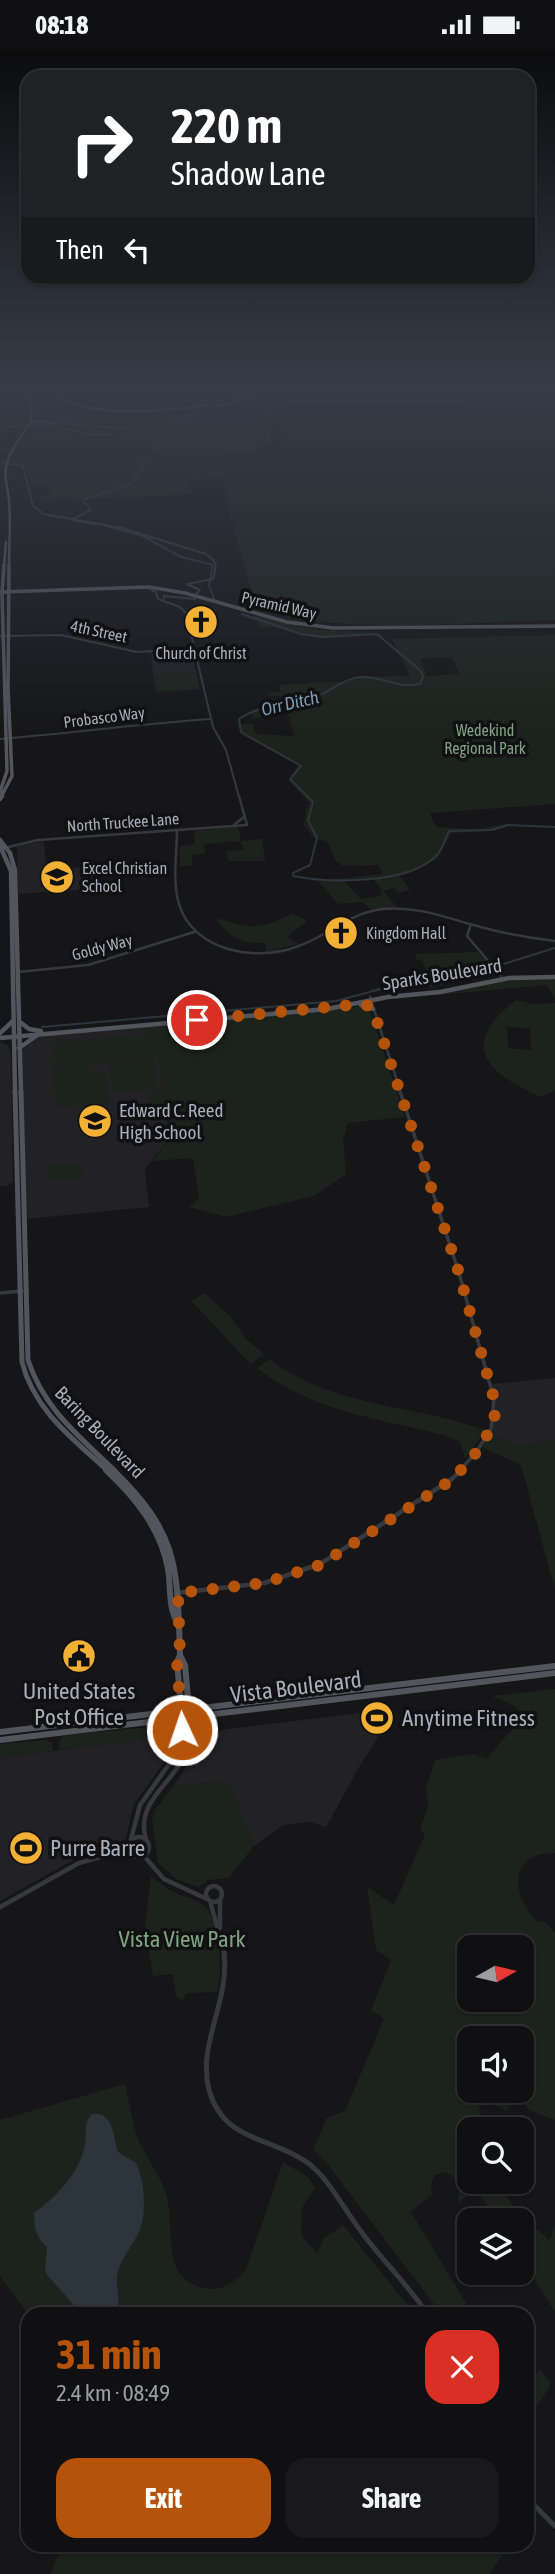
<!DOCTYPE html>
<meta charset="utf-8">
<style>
:root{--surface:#101012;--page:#19191b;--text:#f1f3f6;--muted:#9c9d9f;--line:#303032;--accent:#b45309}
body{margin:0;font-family:"Asap Condensed",sans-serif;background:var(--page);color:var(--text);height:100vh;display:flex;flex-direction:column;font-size:26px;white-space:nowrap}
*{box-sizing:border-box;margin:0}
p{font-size:23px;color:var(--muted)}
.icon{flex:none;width:38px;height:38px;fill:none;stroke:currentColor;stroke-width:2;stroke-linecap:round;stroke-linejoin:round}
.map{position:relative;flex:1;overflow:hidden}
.details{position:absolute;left:21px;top:2258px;width:513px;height:245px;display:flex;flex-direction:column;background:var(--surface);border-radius:21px;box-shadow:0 2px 5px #0004,0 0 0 2px var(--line)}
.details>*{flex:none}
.hud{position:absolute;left:21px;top:21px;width:514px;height:214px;border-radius:21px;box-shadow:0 2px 5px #0004,0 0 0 2px var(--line);background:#202124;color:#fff;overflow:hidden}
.needle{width:46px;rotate:82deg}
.tools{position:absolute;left:457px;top:1886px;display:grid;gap:14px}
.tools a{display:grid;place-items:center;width:77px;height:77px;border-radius:14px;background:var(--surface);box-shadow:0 2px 5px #0004,0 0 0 2px var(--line);font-size:35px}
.pin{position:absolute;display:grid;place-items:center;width:60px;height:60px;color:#fff;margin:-30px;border:4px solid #fff;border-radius:50%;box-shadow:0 2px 7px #0007}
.me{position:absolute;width:77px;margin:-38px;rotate:357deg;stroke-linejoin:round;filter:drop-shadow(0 0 5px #0008)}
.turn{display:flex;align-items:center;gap:24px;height:147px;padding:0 35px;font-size:32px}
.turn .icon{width:91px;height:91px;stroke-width:2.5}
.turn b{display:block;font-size:49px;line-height:60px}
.then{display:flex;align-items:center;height:66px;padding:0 35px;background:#0003;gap:14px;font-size:26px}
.round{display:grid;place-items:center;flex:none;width:74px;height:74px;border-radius:21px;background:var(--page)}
.headline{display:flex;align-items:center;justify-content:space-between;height:119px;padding:0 35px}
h1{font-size:42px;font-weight:700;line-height:52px;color:var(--accent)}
.button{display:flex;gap:14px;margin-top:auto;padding:14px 35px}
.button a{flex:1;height:80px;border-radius:21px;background:var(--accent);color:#fff;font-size:28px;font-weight:700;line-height:80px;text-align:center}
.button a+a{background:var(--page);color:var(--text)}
.status{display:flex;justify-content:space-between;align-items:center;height:49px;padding:0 35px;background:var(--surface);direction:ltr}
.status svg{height:19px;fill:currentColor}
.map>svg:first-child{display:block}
</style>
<div class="status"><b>08:18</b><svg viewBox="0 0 49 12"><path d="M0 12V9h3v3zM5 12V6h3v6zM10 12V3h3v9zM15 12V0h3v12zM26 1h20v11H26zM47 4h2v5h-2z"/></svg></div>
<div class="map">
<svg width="555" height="2525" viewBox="0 0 555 2525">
<rect width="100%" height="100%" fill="#161618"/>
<path fill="#222225" d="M 40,357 L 76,361 L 84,373 L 80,375 L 35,372 Z
M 243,364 L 273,371 L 269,382 L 274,394 L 257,400 L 255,404 L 168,411 L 142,395 L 135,381 L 194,366 L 241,366 Z
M 191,601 L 196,623 L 153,626 L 151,604 Z
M 44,792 L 46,821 L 95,817 L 97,840 L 18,845 L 17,797 Z
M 155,977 L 169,1090 L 145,1120 L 149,1158 L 26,1170 L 21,999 L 34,989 L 47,986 Z
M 0,993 L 8,996 L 11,1004 L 13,1133 L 6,1137 L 0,1137 Z
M 555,1329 L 555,1392 L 516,1397 L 489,1385 L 496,1362 L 491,1335 Z
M 391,1660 L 392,1667 L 359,1718 L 326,1778 L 310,1773 L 283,1776 L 253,1798 L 230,1735 L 223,1732 L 180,1737 L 176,1733 L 193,1708 L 198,1684 Z
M 176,1686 L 168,1708 L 134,1755 L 125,1792 L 77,1809 L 0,1852 L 0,1709 Z"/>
<path fill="#1c231d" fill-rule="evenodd" d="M 188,336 L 236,336 L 238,338 L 219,340 L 222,345 L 255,344 C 241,359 159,360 137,359 L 137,353 L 179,355 L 193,342 Z
M 391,336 L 467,336 L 478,350 L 466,351 L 474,363 L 550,360 L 547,358 L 555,352 L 555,571 C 459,573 349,586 257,561 L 233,478 L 238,477 L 236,471 L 231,471 L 222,429 L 189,431 L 193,445 L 45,452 L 39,449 L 50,443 L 49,437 L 31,438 L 25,417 L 10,411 L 32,377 L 65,375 L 133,380 L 137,383 L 142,395 L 155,404 L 139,397 L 133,400 L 167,412 L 263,406 L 286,395 L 280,388 L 274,366 L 305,357 L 293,356 L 287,342 L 330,339 L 334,345 L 398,341 Z
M 237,566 L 248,566 L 320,581 L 379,584 L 385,593 L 397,600 L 393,590 L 555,586 L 555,755 L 430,764 L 436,778 L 479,780 L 508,774 L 510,777 L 492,782 L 451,784 L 437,810 L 399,826 L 410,841 L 398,844 L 394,839 L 383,842 L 397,858 L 370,860 L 362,853 L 338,855 L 318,832 L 382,825 L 379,816 L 343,817 L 336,812 L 327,792 L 315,790 L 304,776 L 306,761 L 310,754 L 289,732 L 298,716 L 242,686 L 237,675 L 253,675 L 255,683 L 258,685 L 294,687 L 287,661 L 253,670 L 251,661 L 285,654 L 283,647 L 268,647 L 269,644 L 281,643 L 279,636 L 345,632 L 356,628 L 410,627 L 400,606 L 377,587 L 370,585 L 321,588 L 300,586 L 274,578 L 261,579 L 258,572 ZM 452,608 L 459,625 L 427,627 L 420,610 ZM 373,830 L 382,841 L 380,847 L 361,850 L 344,832 Z
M 196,623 L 200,640 L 156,643 L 153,626 Z
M 238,778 L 241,792 L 262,790 L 265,812 L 228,812 L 226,802 L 243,801 L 241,792 L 204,795 L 205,804 L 192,806 L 192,817 L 180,817 L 180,797 L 195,795 L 194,782 Z
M 293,864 L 307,872 L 287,888 L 298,895 L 266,903 L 266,894 C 244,894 228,890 216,869 C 252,880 261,881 293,864 Z
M 478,903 L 494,921 L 438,937 L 371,943 L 370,939 L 423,935 L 432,930 L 422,912 L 416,910 L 415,905 Z
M 513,930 L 555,930 L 555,952 L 547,936 L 436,946 Z
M 516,951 L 533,955 L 555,954 L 555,1041 L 541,1048 C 485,1023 458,996 516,951 ZM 507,978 L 530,979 L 531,1001 L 508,999 Z
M 365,957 L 369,959 L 405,1068 L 348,1074 L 343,1090 L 346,1125 L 314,1147 L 226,1168 L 189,1158 L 199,1149 L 193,1109 L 153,1112 L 169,1090 L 166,1064 L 149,1065 L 146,1043 L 163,1041 L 158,1008 L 154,1009 L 157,1033 C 147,1044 128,1042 114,1043 L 109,1018 L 115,1014 L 137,1013 L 129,1010 L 86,1016 L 94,1023 L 99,1021 L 99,1026 L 106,1025 L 109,1056 L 57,1058 L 56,1042 L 53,1042 L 52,1018 L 67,1017 L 54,1011 L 53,996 L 58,993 L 132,986 L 132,989 L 139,989 L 139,986 L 144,985 L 144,980 L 153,980 L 156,994 L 155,977 Z
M 54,1114 L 54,1117 L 82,1114 L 82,1129 L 49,1132 L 48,1115 Z
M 204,1244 L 230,1267 L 246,1290 L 264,1305 L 251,1315 C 229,1295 213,1272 191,1252 Z
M 270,1310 C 332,1359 414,1355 485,1381 L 465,1410 L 460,1393 C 444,1385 431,1383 414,1379 C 356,1366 305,1356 257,1319 Z
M 489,1385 L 516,1397 L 555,1392 L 555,1541 L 521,1416 L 482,1398 Z
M 555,1640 L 555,1804 C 508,1803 510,1848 538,1873 L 544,1872 L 555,1884 L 555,2071 L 531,2062 L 523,2054 L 512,2054 L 506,2062 L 483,2048 L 479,2062 L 482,2081 L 469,2081 L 469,2133 L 497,2133 C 511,2157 527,2174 550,2191 L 555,2176 L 555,2263 L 522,2210 L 522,2172 L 497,2172 L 476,2139 L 458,2154 C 461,2138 460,2131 446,2123 L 435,2126 L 431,2135 L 432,2146 L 411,2163 L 472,2264 L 441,2264 L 325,2112 L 313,2101 L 327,2069 L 345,2062 L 384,1970 L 371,1961 L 391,1911 L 376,1901 L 367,1838 L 394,1856 L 425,1786 L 420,1780 L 428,1757 L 426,1740 L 435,1711 L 474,1705 L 486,1710 L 524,1667 L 515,1657 L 492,1647 ZM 469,1899 L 522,1899 L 522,1951 L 469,1951 ZM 469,1990 L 522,1990 L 522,2042 L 469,2042 Z
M 172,1676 L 172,1680 L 176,1679 L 176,1686 L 171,1687 L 175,1694 L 169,1706 L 164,1694 L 156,1689 L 59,1701 L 60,1690 L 65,1686 Z
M 47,1691 L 52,1694 L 53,1702 L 0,1709 L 0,1695 Z
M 223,1732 L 230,1735 L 253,1798 L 229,1829 L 208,1831 L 199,1838 L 178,1831 L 158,1814 L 152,1772 L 155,1761 L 176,1733 L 180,1737 Z
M 151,1827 C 161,1836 169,1841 182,1847 C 188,1849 197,1851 202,1855 C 220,1868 223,1921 217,1943 L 187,1944 L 182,1951 L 176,1947 L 173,1925 L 153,1927 L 145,1877 Z
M 125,2035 C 129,2053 132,2071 137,2088 C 145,2107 160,2125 166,2145 C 176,2178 159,2232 205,2239 C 223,2242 233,2234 246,2221 L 283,2113 L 308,2128 L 315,2139 L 302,2159 L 301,2186 L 318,2205 L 323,2190 L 343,2176 L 414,2264 L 28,2265 L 0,2227 L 0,2071 Z
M 540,2320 L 550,2334 L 549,2339 L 527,2371 L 527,2332 Z
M 62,2496 L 515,2496 L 504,2503 L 490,2525 L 50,2525 Z"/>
<path fill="#2c353c" d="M 92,2065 C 114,2062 113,2088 118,2103 L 136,2114 C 145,2133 147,2164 139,2183 C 132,2198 120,2210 117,2227 C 116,2240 121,2252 116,2264 L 81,2264 L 48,2227 L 45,2221 L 47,2198 C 35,2186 35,2181 34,2164 C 56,2148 79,2125 85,2096 C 87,2084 83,2075 92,2065 Z"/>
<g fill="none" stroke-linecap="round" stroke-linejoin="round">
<path stroke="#2c353c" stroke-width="2" d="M 265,366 L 277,355
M 32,377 L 54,376 L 88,386 L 115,386
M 0,383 L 6,381
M 94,475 L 71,471 L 91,461 L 83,451 L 131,435 L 145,416 L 143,411
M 106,477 L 143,487 L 181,508 L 213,516 L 209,536 L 214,550
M 242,565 L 301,585 L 322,588 L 377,585 L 421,622 L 423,628 L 420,635 C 396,640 383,627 361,628 C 342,629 325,647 307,652 C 284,659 260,655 239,670 L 241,683 L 301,717 L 290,730 L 313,753 L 308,771 L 317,789 L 310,816 L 293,824 L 293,827 C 329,834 409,836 437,806 C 443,800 445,790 449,782 L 492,781 L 508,776 L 555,778
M 42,978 L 336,952 L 381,940 L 436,936 L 555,899"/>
<path stroke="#37383d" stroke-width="2" d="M 54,374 L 133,380
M 137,377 L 207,364
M 0,379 L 47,374
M 0,413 L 23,417 L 33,457 L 44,465 L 122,479 L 206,505 C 218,513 217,517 213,530 L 187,535
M 187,535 L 200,541 L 195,546
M 150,540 L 156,543 L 158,550 L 180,558 L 186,564 L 213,678 L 226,701 L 239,748
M 163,551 L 164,547 L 195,550
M 0,587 L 61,586 L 137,603 L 193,600
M 0,690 C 70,684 140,675 210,670"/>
<path stroke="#37383d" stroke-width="2.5" d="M 234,776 L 245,767
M 177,781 C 177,805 172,832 179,855 C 193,902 255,913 296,898 C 327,888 350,863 383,860 C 418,857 444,868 477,877 C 502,884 529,889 555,892
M 4,799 L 38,791 L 247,776 L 239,747
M 471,875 L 467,887 L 501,927
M 18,923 L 88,916 L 194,883
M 370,948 L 401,1044"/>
<path stroke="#37383d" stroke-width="3.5" d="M 400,1042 L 459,1224 L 494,1350 L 491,1380 L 475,1405 L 459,1422
M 0,1244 L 22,1242"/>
<path stroke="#37383d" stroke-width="4.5" d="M 176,1544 L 264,1534 L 320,1515 L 452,1430 L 461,1421
M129 1798a10 10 0 1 1 20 0a10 10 0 1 1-20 0Z
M 146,1791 C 136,1756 165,1740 181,1713 C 189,1700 190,1684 189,1669
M 130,1794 L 140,1756 L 177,1704 L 182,1670
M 144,1807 L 164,1830 L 209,1851
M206 1845a8 8 0 1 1 16 0a8 8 0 1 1-16 0Z
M 220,1851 L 220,1879
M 210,1852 L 225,1907
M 0,1858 L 79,1814 L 129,1800"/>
<path stroke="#37383d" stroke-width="5" d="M 224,1905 C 230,1952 197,1995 209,2041 C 224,2094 271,2087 308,2114 C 330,2131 343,2159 360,2181 C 381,2210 407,2235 427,2264
M 527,2449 L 555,2477"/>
<path stroke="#53555c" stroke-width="2.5" d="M 52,336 L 61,351 C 108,368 162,362 210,356
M 214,358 L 249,349 L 269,336
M 31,372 L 57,374
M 4,517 L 6,493
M 9,517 C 9,496 11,473 9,452 C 8,439 3,426 7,414 C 18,376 46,381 22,336"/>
<path stroke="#53555c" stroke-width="3.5" d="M 0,543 L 149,538 L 185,544 L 287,573 L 333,579 L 555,577
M 0,743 L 7,722 L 2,544 L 4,516
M 1,748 L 12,727 L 8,639 L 9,516"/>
<path stroke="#53555c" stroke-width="4.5" d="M 0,750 L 2,747
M 0,791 L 10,804 L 15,821 L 21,1044
M 0,797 L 11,822 L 15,1044
M 361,956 L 373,960
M 20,973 L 29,980 L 41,982
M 0,984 L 13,972
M 0,989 L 327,960 L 388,948 L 440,943 L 509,929 L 555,928
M 19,999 L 36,987"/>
<path stroke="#53555c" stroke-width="5" d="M 15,1042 L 22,1313 C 34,1361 73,1390 108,1422
M 21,1042 L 28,1311 C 44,1360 79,1387 115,1422"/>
<path stroke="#53555c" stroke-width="6" d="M 106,1421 C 135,1448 161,1480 168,1520 C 171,1538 168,1557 177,1573
M 113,1421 C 180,1486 177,1518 180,1606 L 177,1613 L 182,1670
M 180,1606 L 185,1616 L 189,1661
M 0,1683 L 555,1617
M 0,1691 L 555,1624"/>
</g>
<linearGradient id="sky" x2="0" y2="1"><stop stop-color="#0c0c0d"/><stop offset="0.49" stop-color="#363c48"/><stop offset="1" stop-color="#363c48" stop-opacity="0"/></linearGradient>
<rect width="555" height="689" fill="url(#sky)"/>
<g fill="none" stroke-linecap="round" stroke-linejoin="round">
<path stroke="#b45309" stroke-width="12" stroke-dasharray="0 21.6" d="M 182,1681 L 177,1613 L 180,1606 L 178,1544 L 264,1534 L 320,1516 L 453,1430 L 475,1405 L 491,1380 L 495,1365 L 494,1350 L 459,1224 L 373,960 L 366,956 L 351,956 L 197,971"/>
</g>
<defs>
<g id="church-disc" transform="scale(1.75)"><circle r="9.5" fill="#f2b134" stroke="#111113"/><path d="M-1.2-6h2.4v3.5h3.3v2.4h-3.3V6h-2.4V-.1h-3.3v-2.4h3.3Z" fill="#111"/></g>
<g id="school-disc" transform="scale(1.75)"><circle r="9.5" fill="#f2b134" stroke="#111113"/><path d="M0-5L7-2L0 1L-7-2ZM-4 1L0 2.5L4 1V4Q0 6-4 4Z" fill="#111"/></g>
<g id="civic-disc" transform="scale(1.75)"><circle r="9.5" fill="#f2b134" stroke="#111113"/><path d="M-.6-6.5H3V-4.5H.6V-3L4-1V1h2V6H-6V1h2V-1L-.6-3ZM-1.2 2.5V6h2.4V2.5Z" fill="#111"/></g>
<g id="stadium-disc" transform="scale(1.75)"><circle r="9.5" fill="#f2b134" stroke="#111113"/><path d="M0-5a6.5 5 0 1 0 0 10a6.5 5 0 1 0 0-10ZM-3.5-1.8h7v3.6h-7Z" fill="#111"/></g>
</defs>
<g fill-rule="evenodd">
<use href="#church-disc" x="201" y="573"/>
<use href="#school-disc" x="57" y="828"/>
<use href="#church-disc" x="341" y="884"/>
<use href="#school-disc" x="95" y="1072"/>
<use href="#civic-disc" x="79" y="1607"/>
<use href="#stadium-disc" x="377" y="1669"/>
<use href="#stadium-disc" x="26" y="1799"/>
</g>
<g text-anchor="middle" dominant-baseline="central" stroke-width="7" stroke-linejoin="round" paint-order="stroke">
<g font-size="16" fill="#a8adb8" stroke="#111113">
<text transform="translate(279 556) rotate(13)">Pyramid Way</text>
<text transform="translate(99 582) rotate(12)">4th Street</text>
<text transform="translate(104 668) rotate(-7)">Probasco Way</text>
<text transform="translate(123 773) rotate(-4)">North Truckee Lane</text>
<text transform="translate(102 898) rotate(-15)">Goldy Way</text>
</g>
<g font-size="16" fill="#a8adb8" stroke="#111113" text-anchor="start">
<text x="201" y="604" text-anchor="middle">Church of Christ</text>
<text x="82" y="819">Excel Christian<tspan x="82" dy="18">School</tspan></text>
<text x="366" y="884">Kingdom Hall</text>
</g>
<g font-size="16" fill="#7fa381" stroke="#111113">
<text x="485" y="681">Wedekind<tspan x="485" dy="18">Regional Park</tspan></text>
</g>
<g font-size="18" font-style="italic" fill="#7f9bb3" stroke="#111113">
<text transform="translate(290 654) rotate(-13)">Orr Ditch</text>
</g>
<g font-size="19" fill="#a8adb8" stroke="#111113">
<text transform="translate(442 925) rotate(-9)">Sparks Boulevard</text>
<text transform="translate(100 1383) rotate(46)">Baring Boulevard</text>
</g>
<g font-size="19" fill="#a8adb8" stroke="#111113" text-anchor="start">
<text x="119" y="1061">Edward C. Reed<tspan x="119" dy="22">High School</tspan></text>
</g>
<g font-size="23" fill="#a8adb8" stroke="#111113">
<text transform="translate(296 1638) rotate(-7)">Vista Boulevard</text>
</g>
<g font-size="23" fill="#a8adb8" stroke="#111113" text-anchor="start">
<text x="79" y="1642" text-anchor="middle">United States<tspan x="79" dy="26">Post Office</tspan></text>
<text x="402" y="1669">Anytime Fitness</text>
<text x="50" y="1799">Purre Barre</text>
</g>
<g font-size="23" fill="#7fa381" stroke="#111113">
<text x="182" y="1890">Vista View Park</text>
</g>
</g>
</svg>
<div class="tools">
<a><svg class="needle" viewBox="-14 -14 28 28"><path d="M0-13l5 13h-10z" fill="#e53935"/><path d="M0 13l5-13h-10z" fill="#9c9d9f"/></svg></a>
<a><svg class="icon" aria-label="sound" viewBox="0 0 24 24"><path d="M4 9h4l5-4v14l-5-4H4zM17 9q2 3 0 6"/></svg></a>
<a><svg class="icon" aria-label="search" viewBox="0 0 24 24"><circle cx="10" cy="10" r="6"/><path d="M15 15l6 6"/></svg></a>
<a><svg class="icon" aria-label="layers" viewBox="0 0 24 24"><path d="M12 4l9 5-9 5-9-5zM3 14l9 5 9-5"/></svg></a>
</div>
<div class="pin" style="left:197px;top:971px;background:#d93025"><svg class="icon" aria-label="arrive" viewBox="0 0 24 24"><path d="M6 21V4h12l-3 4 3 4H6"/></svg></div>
<svg class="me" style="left:182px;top:1681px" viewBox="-20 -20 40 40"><circle r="17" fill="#b45309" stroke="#fff" stroke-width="3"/><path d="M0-11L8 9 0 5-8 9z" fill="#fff"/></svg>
<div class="hud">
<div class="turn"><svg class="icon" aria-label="right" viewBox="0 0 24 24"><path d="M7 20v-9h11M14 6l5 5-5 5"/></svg><div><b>220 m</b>Shadow Lane</div></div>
<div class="then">Then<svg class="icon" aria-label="left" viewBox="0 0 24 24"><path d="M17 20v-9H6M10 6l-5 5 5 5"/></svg></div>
</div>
<section class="details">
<div class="headline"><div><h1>31 min</h1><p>2.4 km · 08:49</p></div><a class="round" style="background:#d93025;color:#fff"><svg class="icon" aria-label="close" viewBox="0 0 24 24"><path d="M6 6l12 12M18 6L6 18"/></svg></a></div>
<div class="button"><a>Exit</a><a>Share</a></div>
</section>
</div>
